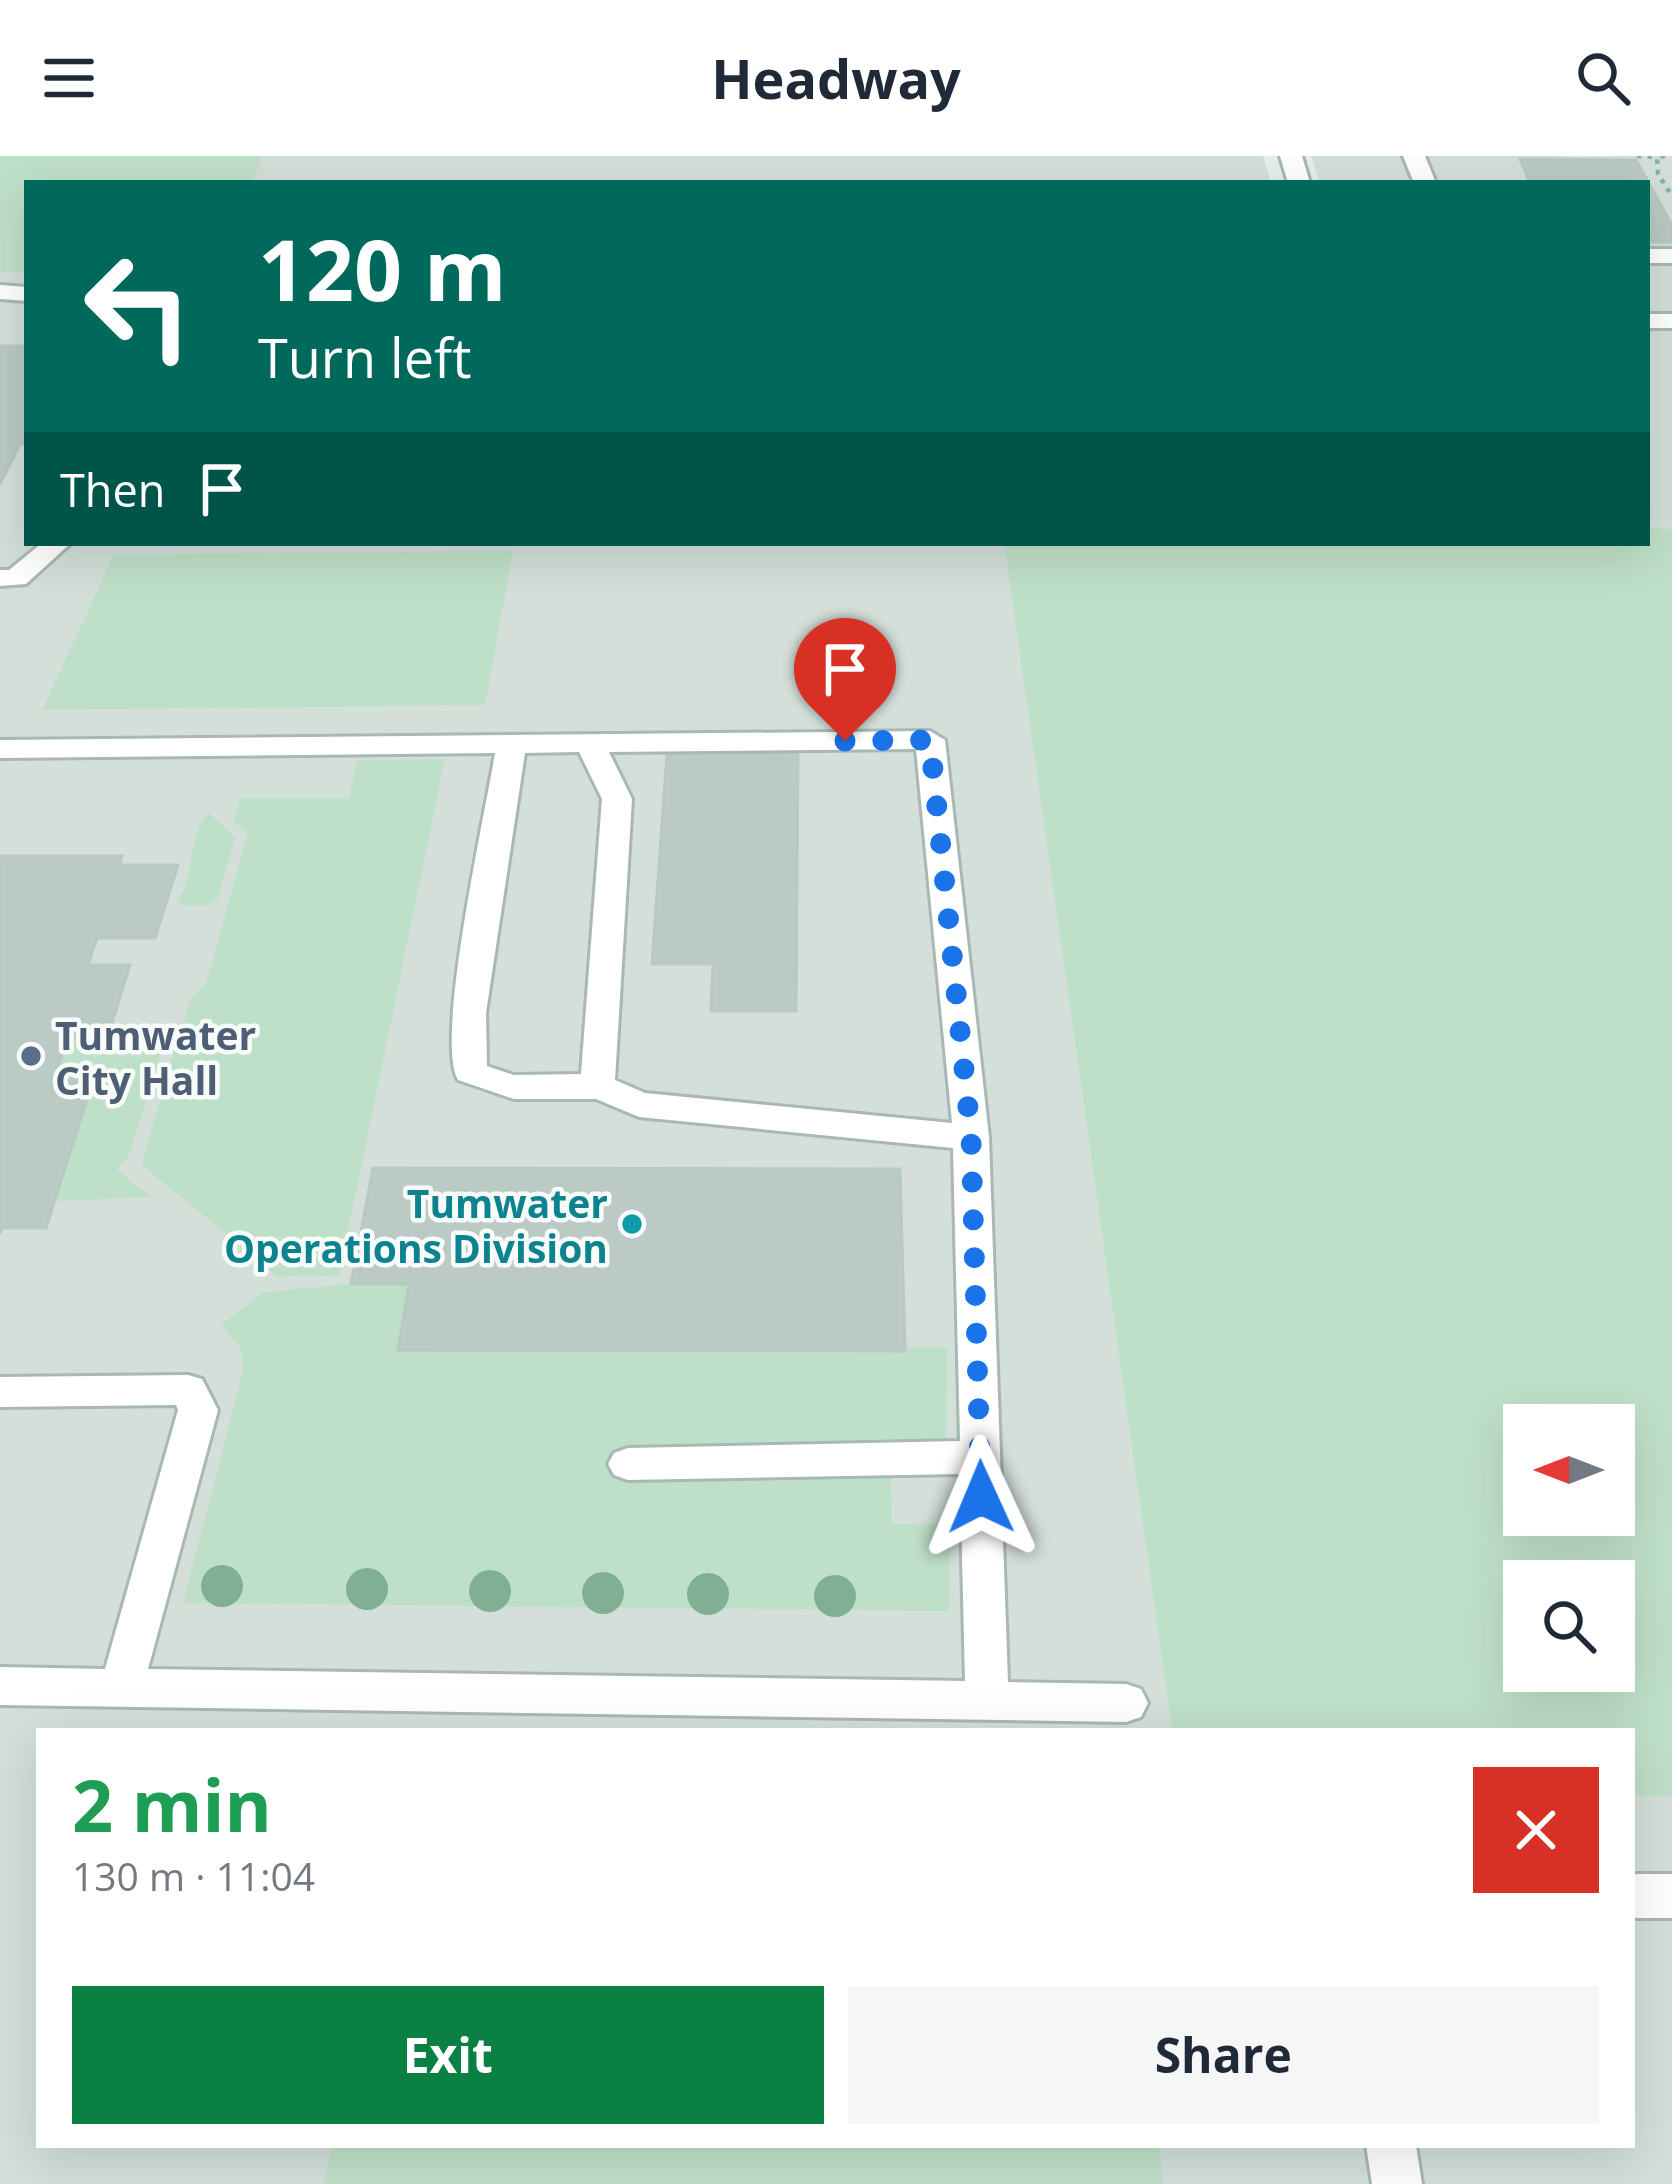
<!DOCTYPE html>
<meta charset="utf-8">
<style>
:root{--surface:#fff;--page:#f6f6f7;--text:#1f2937;--muted:#747a83;--accent:#0b8043}
body{margin:0;font-family:"Open Sans",sans-serif;background:var(--page);color:var(--text);height:100vh;display:flex;flex-direction:column;font-size:45px;white-space:nowrap}
*{box-sizing:border-box;margin:0}
p{font-size:39px;color:var(--muted)}
.icon{flex:none;width:66px;height:66px;fill:none;stroke:currentColor;stroke-width:2;stroke-linecap:round;stroke-linejoin:round}
.map{position:relative;flex:1;overflow:hidden}
.details{position:absolute;left:36px;top:1572px;width:1599px;height:420px;display:flex;flex-direction:column;background:var(--surface);border-radius:0px;box-shadow:0 12px 48px #0002}
.details>*{flex:none}
.banner{position:absolute;left:24px;top:24px;width:1626px;height:366px;border-radius:0px;box-shadow:0 12px 48px #0002;background:#00695c;color:#fff;overflow:hidden}
.needle{width:78px;rotate:270deg}
.fabs{position:absolute;left:1503px;top:1248px;display:grid;gap:24px}
.fabs a{display:grid;place-items:center;width:132px;height:132px;border-radius:0px;background:var(--surface);box-shadow:0 12px 48px #0002;font-size:60px}
.pin{position:absolute;display:grid;place-items:center;width:102px;height:102px;color:#fff;margin:-123px -51px;border-radius:50% 50% 50% 0;rotate:-45deg;box-shadow:0 0 12px #0007}
.pin .icon{rotate:45deg}
.me{position:absolute;width:132px;margin:-66px;rotate:359deg;stroke-linejoin:round;filter:drop-shadow(0 0 9px #0008)}
.turn{display:flex;align-items:center;gap:42px;height:252px;padding:0 36px;font-size:54px}
.turn .icon{width:156px;height:156px;stroke-width:2.5}
.turn b{display:block;font-size:84px;line-height:102px}
.then{display:flex;align-items:center;height:114px;padding:0 36px;background:#0003;gap:24px;font-size:45px}
.round{display:grid;place-items:center;flex:none;width:126px;height:126px;border-radius:0px;background:var(--page)}
.headline{display:flex;align-items:center;justify-content:space-between;height:204px;padding:0 36px}
h1{font-size:72px;font-weight:700;line-height:90px;color:#1e9e55}
.cta{display:flex;gap:24px;margin-top:auto;padding:24px 36px}
.cta a{flex:1;height:138px;border-radius:0px;background:var(--accent);color:#fff;font-size:48px;font-weight:700;line-height:138px;text-align:center}
.cta a+a{background:var(--page);color:var(--text)}
header{display:flex;justify-content:space-between;align-items:center;height:156px;padding:0 36px;background:var(--surface);font-size:54px;font-weight:700}
.map>svg:first-child{display:block}
</style>
<header><svg class="icon" aria-label="menu" viewBox="0 0 24 24"><path d="M4 6h16M4 12h16M4 18h16"/></svg>Headway<svg class="icon" aria-label="search" viewBox="0 0 24 24"><circle cx="10" cy="10" r="6"/><path d="M15 15l6 6"/></svg></header>
<div class="map">
<svg width="1672" height="2028" viewBox="0 0 1672 2028">
<rect width="100%" height="100%" fill="#e6efeb"/>
<path fill="#d4dfda" d="M 0,0 L 1263,0 L 1271,27 L 27,27 L 27,387 L 1004,387 L 1172,1575 L 39,1575 L 39,1989 L 1632,1989 L 1632,1640 L 1672,1640 L 1672,2028 L 0,2028 Z
M 1311,0 L 1672,0 L 1672,373 L 1647,373 L 1647,27 L 1320,27 Z"/>
<path fill="#bfe0c8" fill-rule="evenodd" d="M 0,0 L 262,0 L 252,27 L 27,27 L 27,116 L 0,116 Z
M 1647,373 L 1672,373 L 1672,1640 L 1632,1640 L 1632,1575 L 1172,1575 L 1004,387 L 1647,387 ZM 1524,1269 L 1614,1269 L 1614,1359 L 1524,1359 ZM 1614,1425 L 1614,1515 L 1524,1515 L 1524,1425 Z
M 513,395 L 485,549 L 42,554 L 114,399 Z
M 445,603 L 339,1119 L 278,1121 L 141,1008 L 190,844 L 206,828 L 248,676 L 233,666 L 240,642 L 349,642 L 357,604 Z
M 209,657 L 235,682 L 217,744 L 203,750 L 182,749 L 178,744 C 196,719 187,677 209,657 Z
M 67,883 L 165,884 L 129,999 L 117,1014 L 152,1041 L 54,1045 L 95,919 L 56,918 Z
M 351,1128 L 409,1128 L 399,1194 L 947,1191 L 946,1285 L 892,1284 L 891,1368 L 951,1368 L 949,1455 L 183,1447 L 244,1210 L 240,1191 L 221,1169 L 264,1136 Z
M 331,1989 L 1159,1989 L 1163,2028 L 324,2028 Z"/>
<path fill="#bbcac4" stroke="#b8c9c2" stroke-width="3" d="M 1520,3 L 1636,4 L 1672,69 L 1672,86 L 1647,86 L 1647,27 L 1530,27 Z
M 0,190 L 27,190 L 27,288 L 20,288 L 0,328 Z
M 667,598 L 798,598 L 796,855 L 711,855 L 713,808 L 652,808 Z
M 0,700 L 122,700 L 120,709 L 178,709 L 155,782 L 97,782 L 88,809 L 130,809 L 107,883 L 67,883 L 56,918 L 95,918 L 46,1072 L 2,1072 L 0,1078 Z
M 373,1012 L 900,1013 L 905,1195 L 398,1194 L 409,1128 L 351,1128 Z"/>
<g fill="none" stroke-linecap="round" stroke-linejoin="round">
<g stroke="#a8b8b2" stroke-width="6">
<path id="service" d="M 1280,0 L 1302,0 L 1310,27 L 1288,27 Z
M 1403,0 L 1425,0 L 1436,27 L 1414,27 Z
M 1647,93 L 1672,93 L 1672,107 L 1647,107 Z
M 0,129 L 27,131 L 27,145 L 0,143 Z
M 1647,158 L 1672,158 L 1672,172 L 1647,172 Z
M 42,387 L 71,387 L 26,428 L 0,430 L 0,414 L 9,414 Z
M 930,575 L 945,584 L 989,981 L 1008,1526 L 1126,1528 L 1141,1533 L 1148,1547 L 1141,1561 L 1126,1566 L 0,1549 L 0,1511 L 105,1513 L 178,1254 L 176,1249 L 0,1251 L 0,1221 L 188,1219 L 202,1223 L 218,1254 L 148,1513 L 965,1525 L 960,1318 L 628,1324 L 614,1319 L 608,1308 L 614,1297 L 628,1292 L 960,1285 L 953,992 L 639,961 L 596,943 L 514,943 L 458,924 C 434,885 486,654 495,597 L 0,602 L 0,584 ZM 916,593 L 952,967 L 645,937 L 615,924 L 632,643 L 609,596 ZM 579,596 L 602,643 L 581,918 L 514,919 L 487,910 L 486,857 L 525,597 Z
M 1632,1718 L 1672,1718 L 1672,1762 L 1632,1762 Z
M 1366,1989 L 1416,1989 L 1422,2028 L 1372,2028 Z"/>
</g>
<path stroke="#86b3a5" stroke-width="4.5" stroke-dasharray="4.5 6" stroke-linecap="butt" d="M 1637,0 L 1657,1
M 1665,0 L 1657,1 L 1658,18 L 1672,40"/>
<use href="#service" fill="#fff" fill-rule="evenodd"/>
</g>
<g fill="#80af93">
<circle cx="222" cy="1430" r="21"/>
<circle cx="367" cy="1433" r="21"/>
<circle cx="490" cy="1435" r="21"/>
<circle cx="603" cy="1437" r="21"/>
<circle cx="708" cy="1438" r="21"/>
<circle cx="835" cy="1440" r="21"/>
</g>
<g fill="none" stroke-linecap="round" stroke-linejoin="round">
<path stroke="#1a73e8" stroke-width="21" stroke-dasharray="0 37.8" d="M 845,585 L 930,584 L 971,981 L 981,1341"/>
</g>
<circle fill="#5c6f8a" stroke="#f7fbf9" stroke-width="4.5" cx="31" cy="900" r="12"/>
<circle fill="#0f9aa8" stroke="#f7fbf9" stroke-width="4.5" cx="632" cy="1068" r="12"/>
<g text-anchor="middle" dominant-baseline="central" stroke-width="9" stroke-linejoin="round" paint-order="stroke">
<g font-size="39" font-weight="bold" fill="#4e5e75" stroke="#f7fbf9" text-anchor="start">
<text x="55" y="878">Tumwater<tspan x="55" dy="45">City Hall</tspan></text>
</g>
<g font-size="39" font-weight="bold" fill="#0d838f" stroke="#f7fbf9" text-anchor="end">
<text x="608" y="1046">Tumwater<tspan x="608" dy="45">Operations Division</tspan></text>
</g>
</g>
</svg>
<div class="fabs">
<a><svg class="needle" viewBox="-14 -14 28 28"><path d="M0-13l5 13h-10z" fill="#e53935"/><path d="M0 13l5-13h-10z" fill="#747a83"/></svg></a>
<a><svg class="icon" aria-label="search" viewBox="0 0 24 24"><circle cx="10" cy="10" r="6"/><path d="M15 15l6 6"/></svg></a>
</div>
<div class="pin" style="left:845px;top:585px;background:#d93025"><svg class="icon" aria-label="arrive" viewBox="0 0 24 24"><path d="M6 21V4h12l-3 4 3 4H6"/></svg></div>
<svg class="me" style="left:981px;top:1341px" viewBox="-20 -20 40 40"><path d="M0-17L14 15 0 8-14 15z" fill="#1a73e8" stroke="#fff" stroke-width="4"/></svg>
<div class="banner">
<div class="turn"><svg class="icon" aria-label="left" viewBox="0 0 24 24"><path d="M17 20v-9H6M10 6l-5 5 5 5"/></svg><div><b>120 m</b>Turn left</div></div>
<div class="then">Then<svg class="icon" aria-label="arrive" viewBox="0 0 24 24"><path d="M6 21V4h12l-3 4 3 4H6"/></svg></div>
</div>
<section class="details">
<div class="headline"><div><h1>2 min</h1><p>130 m · 11:04</p></div><a class="round" style="background:#d93025;color:#fff"><svg class="icon" aria-label="close" viewBox="0 0 24 24"><path d="M6 6l12 12M18 6L6 18"/></svg></a></div>
<div class="cta"><a>Exit</a><a>Share</a></div>
</section>
</div>
